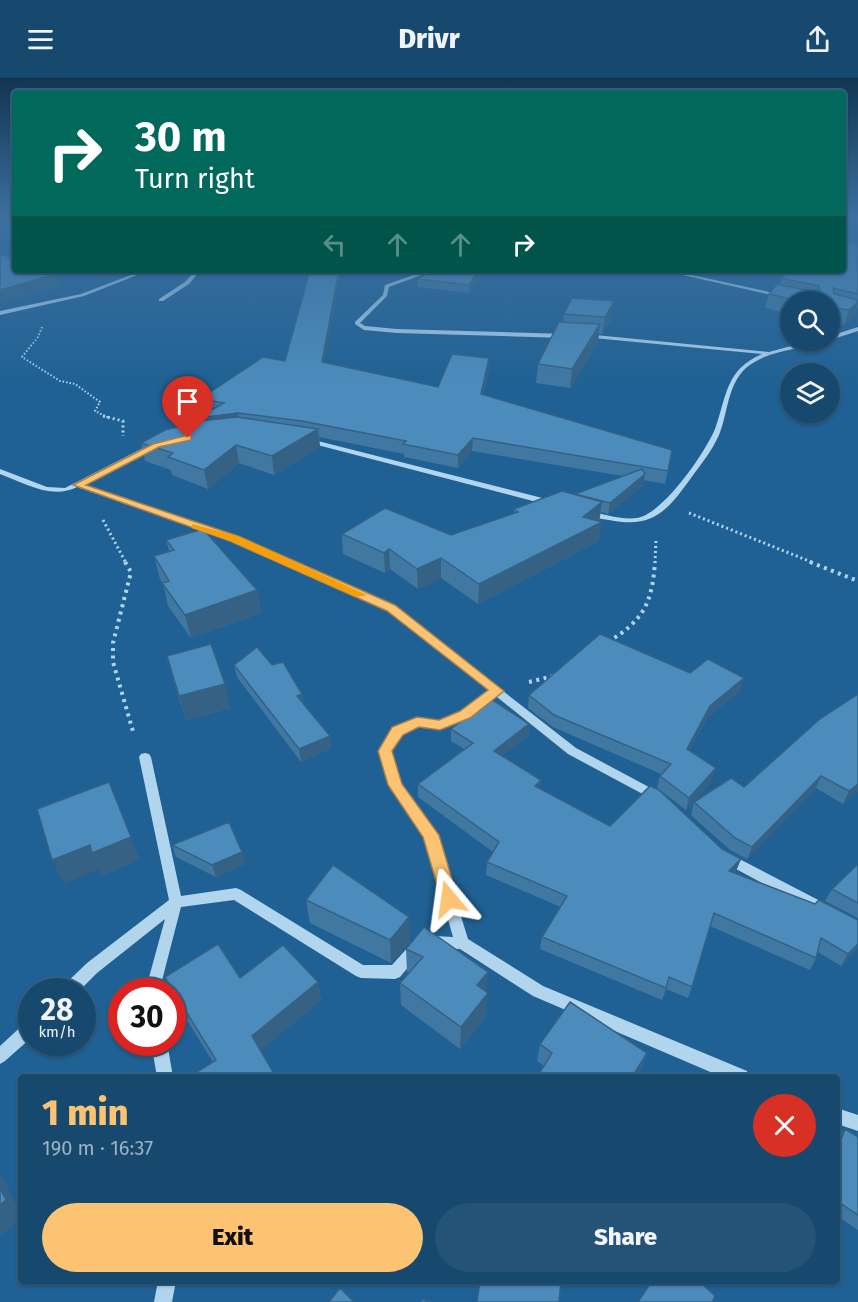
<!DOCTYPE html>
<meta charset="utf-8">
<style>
:root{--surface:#17496f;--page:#245377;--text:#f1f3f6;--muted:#9eb2c3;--line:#366182;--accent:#fcc373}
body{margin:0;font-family:"Fira Sans",sans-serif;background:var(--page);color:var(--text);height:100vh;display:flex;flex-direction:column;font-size:22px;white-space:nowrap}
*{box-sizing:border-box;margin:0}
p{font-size:20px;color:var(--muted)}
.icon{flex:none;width:33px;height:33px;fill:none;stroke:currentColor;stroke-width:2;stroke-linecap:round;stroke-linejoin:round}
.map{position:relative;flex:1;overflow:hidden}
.side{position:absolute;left:18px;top:996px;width:822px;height:210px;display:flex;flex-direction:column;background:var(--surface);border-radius:6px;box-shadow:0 2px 4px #0004,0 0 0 2px var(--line)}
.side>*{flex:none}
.banner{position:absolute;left:12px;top:12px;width:834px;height:183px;border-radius:6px;box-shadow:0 2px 4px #0004,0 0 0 2px var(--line);background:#00695c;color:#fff;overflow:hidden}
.buttons{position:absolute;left:780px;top:213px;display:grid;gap:12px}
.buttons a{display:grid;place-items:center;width:60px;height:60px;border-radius:50%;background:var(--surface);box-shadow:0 2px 4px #0004,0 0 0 2px var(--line);font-size:30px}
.speed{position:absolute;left:18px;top:900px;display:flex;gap:12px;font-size:30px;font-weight:700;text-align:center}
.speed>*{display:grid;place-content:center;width:78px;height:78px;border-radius:50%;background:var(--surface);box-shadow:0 2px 4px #0004,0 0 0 2px var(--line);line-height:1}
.speed small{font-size:15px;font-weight:400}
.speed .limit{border:9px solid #d22;background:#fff;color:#111}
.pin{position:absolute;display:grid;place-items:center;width:51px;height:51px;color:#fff;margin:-62px -26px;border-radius:50% 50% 50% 0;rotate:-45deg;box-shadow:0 0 6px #0007}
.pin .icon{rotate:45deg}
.me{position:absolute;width:66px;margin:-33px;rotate:344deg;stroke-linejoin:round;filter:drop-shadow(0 0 4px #0008)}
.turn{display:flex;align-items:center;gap:21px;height:126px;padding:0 24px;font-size:27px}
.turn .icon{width:78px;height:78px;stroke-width:2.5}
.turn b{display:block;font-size:42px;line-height:51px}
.lanes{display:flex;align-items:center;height:57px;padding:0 24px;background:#0003;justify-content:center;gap:30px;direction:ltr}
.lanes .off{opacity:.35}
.round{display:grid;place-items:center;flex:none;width:63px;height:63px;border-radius:32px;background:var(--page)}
.summary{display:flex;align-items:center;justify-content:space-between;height:102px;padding:0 24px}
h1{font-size:36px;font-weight:800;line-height:45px;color:var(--accent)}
.action{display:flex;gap:12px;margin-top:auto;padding:12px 24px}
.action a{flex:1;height:69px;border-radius:36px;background:var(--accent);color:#111;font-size:24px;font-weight:800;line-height:69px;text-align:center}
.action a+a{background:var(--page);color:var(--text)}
header{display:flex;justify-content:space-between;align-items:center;height:78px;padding:0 24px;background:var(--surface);font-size:27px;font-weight:800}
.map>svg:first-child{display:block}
</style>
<header><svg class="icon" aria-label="menu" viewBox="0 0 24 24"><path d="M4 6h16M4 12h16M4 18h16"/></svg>Drivr<svg class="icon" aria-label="share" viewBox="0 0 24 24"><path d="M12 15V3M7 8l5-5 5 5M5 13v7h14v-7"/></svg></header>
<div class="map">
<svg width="858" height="1224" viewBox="0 0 858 1224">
<rect width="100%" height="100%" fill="#1f6194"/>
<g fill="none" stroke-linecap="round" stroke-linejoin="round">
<path stroke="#b2d5ee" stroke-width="2" stroke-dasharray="1.5 2" stroke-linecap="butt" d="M 42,249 L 38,259 L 22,279 L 60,303 L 75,306 L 100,324 L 95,333 L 109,340"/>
<path stroke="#b2d5ee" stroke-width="3" stroke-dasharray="2 3" stroke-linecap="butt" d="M 103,338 L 123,343 L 123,358
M 689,435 L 814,485
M 103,442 L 126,485
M 655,485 L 656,461"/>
<path stroke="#b2d5ee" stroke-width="4" stroke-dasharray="3 4.5" stroke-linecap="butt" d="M 125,484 L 131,494 L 113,565 L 113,584 L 134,657
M 810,484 L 858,503
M 608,564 C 644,542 652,525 655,484
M 529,604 L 554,598"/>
<path fill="#b2d5ee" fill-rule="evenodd" d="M 144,192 L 150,192 L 84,218 L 0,237 L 0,233 L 81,216 Z
M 196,192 L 201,192 L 189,206 L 163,223 L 159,223 L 159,221 L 185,204 Z
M 428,192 L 435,192 L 389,209 L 387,218 L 360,245 L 365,248 L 397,251 L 566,256 L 569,258 L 566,260 L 397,255 L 364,252 L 355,246 L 355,244 L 383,217 L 385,207 Z
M 660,192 L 669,192 L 815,224 L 803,224 Z
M 858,249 L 858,253 L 830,262 L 830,258 Z
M 585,256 L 769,274 L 813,262 L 824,262 C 799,273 768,271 746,290 C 727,307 728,336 719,357 C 712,373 701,386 691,400 C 667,433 653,451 609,442 C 600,441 590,439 583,434 L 587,432 C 603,436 620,442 637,440 C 663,436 705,375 715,351 C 727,318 725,292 762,276 L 583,259 L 582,258 Z
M 302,359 L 554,423 L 555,425 L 551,427 L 548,427 L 302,363 Z
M 151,366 L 158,368 L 83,406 L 237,459 L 394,528 L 576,670 L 660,715 L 662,718 L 660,721 L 656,723 L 652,721 L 568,676 L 497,619 L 469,640 L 444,650 C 435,651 428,647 419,648 C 404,649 398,661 391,673 L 401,706 L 436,757 L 468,861 L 543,908 L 747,993 L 749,999 L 722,999 L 533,918 L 460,871 L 434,870 L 429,868 L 427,864 L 429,860 L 434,858 L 453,859 L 424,758 L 389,707 L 379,673 L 393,650 L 417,640 L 439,643 L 461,634 L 490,614 L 388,532 L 231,463 L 77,409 C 52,422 24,405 0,396 L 0,391 L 47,409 L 65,410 Z
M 145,675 L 149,676 L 151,679 L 181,818 L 236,810 L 241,812 L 363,887 L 392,887 L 410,867 L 415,865 L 420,867 L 422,871 L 420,875 L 400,899 L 395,901 L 361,900 L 356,898 L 234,822 L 181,829 L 159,914 L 145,914 L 165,841 L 97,895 L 78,914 L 60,914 L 62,909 L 87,885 L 169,822 L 139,679 L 141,676 Z
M 726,774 L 826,826 L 828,830 L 826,834 L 821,836 L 816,834 L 721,783 L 720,779 L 721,775 Z
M 32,941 L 32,959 L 5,983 L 0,986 L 0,968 L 27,943 Z
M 151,964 L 167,964 L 173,999 L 157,999 Z
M 837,1030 L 858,1037 L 858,1053 L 837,1046 Z
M 158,1203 L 176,1203 L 172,1224 L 154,1224 Z"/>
</g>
<path fill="#4178a2" d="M 858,165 L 858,231 L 857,230 L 855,237 L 844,247 L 830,244 L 830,224 L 790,224 L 790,236 L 765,230 L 769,216 L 780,207 L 781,200 Z
M 483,192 L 469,215 L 418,209 L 417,201 Z
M 572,220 L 612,240 L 602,256 L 599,256 L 598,264 L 570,310 L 536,305 L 538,286 L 563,245 L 564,236 Z
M 489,280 L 489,291 L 483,317 L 672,372 L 665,406 L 643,402 L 643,407 L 608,436 L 601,434 L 599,443 L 599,463 L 478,526 L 441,500 L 418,511 L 390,491 L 385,495 L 343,476 L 342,456 L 451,457 L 514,436 L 514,431 L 575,417 L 623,398 L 472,373 L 458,390 L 404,379 L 404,376 L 319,359 L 320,369 L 274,397 L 239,385 L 208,411 L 172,397 L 171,392 L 145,383 L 141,365 L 198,343 L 208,334 L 202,333 L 200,321 L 285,283 L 325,284 L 438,309 Z
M 166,462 L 257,512 L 261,535 L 191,560 L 168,528 L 163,505 L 160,501 L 154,478 L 169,473 Z
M 167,578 L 230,630 L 186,642 L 173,601 Z
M 234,587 L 272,587 L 302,616 L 304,626 L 330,658 L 331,670 L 301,684 L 237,599 Z
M 690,595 L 740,613 L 707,640 L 689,673 L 712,703 L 686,732 L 657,710 L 660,698 L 661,696 L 553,649 L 528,630 L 529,617 Z
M 858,616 L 858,713 L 843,726 L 816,710 L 747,781 L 730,772 L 691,737 L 694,724 L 744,709 Z
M 529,646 L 528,658 L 502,678 L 541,702 L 540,711 L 610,748 L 722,771 L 741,781 L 735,795 L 858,870 L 841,888 L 818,874 L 816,880 L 810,892 L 710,848 L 692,909 L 688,920 L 666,911 L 662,922 L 540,871 L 542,859 L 561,829 L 486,797 L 487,784 L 493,774 L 418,719 L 418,706 L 464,671 L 451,663 L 451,651 Z
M 172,767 L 245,786 L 216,799 L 176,779 Z
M 858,786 L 858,840 L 825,823 L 832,811 Z
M 306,822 L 410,863 L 391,885 L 310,845 Z
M 424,849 L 486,914 L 486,938 L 460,971 L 401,927 L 400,905 L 409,895 L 407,894 L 406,871 Z
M 165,899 L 240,900 L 318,904 L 321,923 L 213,984 L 172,918 L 172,914 L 170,914 Z
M 540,966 L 647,975 L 641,991 L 637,999 L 537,999 L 544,988 L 537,983 Z
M 845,1051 L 858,1059 L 858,1152 L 837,1138 L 837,1061 Z"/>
<path fill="#356284" d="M 339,192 L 341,192 L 323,295 L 322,284 Z
M 478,192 L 483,192 L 469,215 L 469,207 Z
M 56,196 L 60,209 L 1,225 L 0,212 Z
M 614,223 L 612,240 L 602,256 L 605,239 Z
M 858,224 L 855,237 L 844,247 L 849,232 Z
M 600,246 L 598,264 L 570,310 L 572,291 Z
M 489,280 L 489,291 L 480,328 L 481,316 Z
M 238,335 L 240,348 L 200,353 L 197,340 Z
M 318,351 L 320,369 L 274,397 L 272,378 Z
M 473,360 L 472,373 L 458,390 L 458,377 Z
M 236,367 L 239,385 L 208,411 L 204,392 Z
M 645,396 L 643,407 L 608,436 L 610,425 Z
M 602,424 L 599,443 L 592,449 L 602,444 L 599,463 L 478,526 L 479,506 L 583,439 Z
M 389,471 L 390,491 L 385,495 L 384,475 Z
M 441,480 L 441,500 L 418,511 L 417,491 Z
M 257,512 L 261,535 L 191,560 L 185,537 Z
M 744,600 L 740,613 L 707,640 L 683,684 L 687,671 L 710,628 Z
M 225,606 L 230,630 L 186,642 L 179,618 Z
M 302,616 L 304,629 L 297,618 Z
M 529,646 L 528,658 L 493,685 L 494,673 Z
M 330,658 L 331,670 L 301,684 L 299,671 Z
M 716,690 L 712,703 L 686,732 L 689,720 Z
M 821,698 L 816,710 L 747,781 L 752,769 Z
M 541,702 L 540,715 L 535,708 Z
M 858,706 L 858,713 L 843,726 L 849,713 Z
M 131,759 L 140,782 L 102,798 L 99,791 L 64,806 L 52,782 L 90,767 Z
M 242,774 L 245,786 L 216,799 L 212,787 Z
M 741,781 L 736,793 L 725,805 L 729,793 Z
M 409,839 L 410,863 L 391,885 L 390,862 Z
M 858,866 L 858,870 L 841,888 L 848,876 Z
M 488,894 L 486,916 L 477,907 Z
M 318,904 L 321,923 L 258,975 L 252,958 Z
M 488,915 L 486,938 L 460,971 L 461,949 Z
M 647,975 L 641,991 L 637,999 L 632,999 Z
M 0,1094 L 21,1136 L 21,1142 L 0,1158 Z"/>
<path fill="#4c8cbc" stroke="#356284" stroke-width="1.5" d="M 852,164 L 858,165 L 858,216 L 833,210 L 834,216 L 858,222 L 858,224 L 849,232 L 830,229 L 830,224 L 804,224 L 769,216 L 777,206 L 806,212 L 820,212 L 819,208 L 781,200 L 788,192 L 843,192 L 843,170 Z
M 0,176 L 15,181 L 15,192 L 44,192 L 56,196 L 0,212 Z
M 310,192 L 339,192 L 322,284 L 438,309 L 452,276 L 489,280 L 481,316 L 672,372 L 668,393 L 473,360 L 458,377 L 403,366 L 406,363 L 302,343 L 238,335 L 197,340 L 224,325 L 200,321 L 263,279 L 285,283 Z
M 431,192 L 478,192 L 469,207 L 417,201 Z
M 572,220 L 614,223 L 605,239 L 564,236 Z
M 559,244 L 600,246 L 572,291 L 538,286 Z
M 237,339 L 318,351 L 272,378 L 236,367 L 204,392 L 168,379 L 173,375 L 141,365 L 165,352 L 200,343 Z
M 642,391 L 645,396 L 610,425 L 575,416 Z
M 562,413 L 602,424 L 583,439 L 602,444 L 479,506 L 441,480 L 417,491 L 389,471 L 384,475 L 342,456 L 385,430 L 451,457 L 518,434 L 514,431 Z
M 203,451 L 257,512 L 185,537 L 162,505 L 169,503 L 154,478 L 174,472 L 166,462 Z
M 600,556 L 690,595 L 708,581 L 744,600 L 710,628 L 687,671 L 716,690 L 689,720 L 660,698 L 671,686 L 554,637 L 529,617 Z
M 211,566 L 225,606 L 179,618 L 167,578 Z
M 257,569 L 272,587 L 283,584 L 302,616 L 297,618 L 330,658 L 299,671 L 234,587 Z
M 858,616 L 858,706 L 849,713 L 821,698 L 752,769 L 735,760 L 694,724 L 731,700 L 744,709 L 821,640 Z
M 491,621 L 529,646 L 494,673 L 541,702 L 535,708 L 610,748 L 650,708 L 659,712 L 722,771 L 741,781 L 729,793 L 815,826 L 819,822 L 858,842 L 858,866 L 848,876 L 821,860 L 816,880 L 714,835 L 692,909 L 669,899 L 666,910 L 542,859 L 567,818 L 487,784 L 499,764 L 418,706 L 473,665 L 451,651 Z
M 109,704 L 131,759 L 92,775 L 90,767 L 52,782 L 37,731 Z
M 229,744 L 242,774 L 212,787 L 172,767 Z
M 858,786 L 858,825 L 832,811 Z
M 333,787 L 409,839 L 390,862 L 306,822 Z
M 424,849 L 488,894 L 477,907 L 488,915 L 461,949 L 400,905 L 423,879 L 406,871 Z
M 218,866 L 240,900 L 283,867 L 318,904 L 252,958 L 276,999 L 189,999 L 216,982 L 165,899 Z
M 570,924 L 647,975 L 632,999 L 537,999 L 552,975 L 540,966 Z
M 845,1051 L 858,1059 L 858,1137 L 837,1123 L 837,1073 Z
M 0,1110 L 6,1122 L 0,1127 Z
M 480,1203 L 561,1203 L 559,1224 L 477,1224 Z
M 652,1203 L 699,1203 L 715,1218 L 712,1224 L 638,1224 Z
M 340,1210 L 354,1224 L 329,1224 Z
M 422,1221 L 431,1224 L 421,1224 Z"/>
<linearGradient id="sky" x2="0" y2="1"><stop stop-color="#113551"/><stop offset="0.45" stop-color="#3c709f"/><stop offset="1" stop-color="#3c709f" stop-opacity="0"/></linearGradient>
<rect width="858" height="310" fill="url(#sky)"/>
<path fill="#fcc373" stroke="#a47f4b" stroke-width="1.5" d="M 188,357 L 191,358 L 191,362 L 159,369 L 86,407 L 238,458 L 395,527 L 504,613 L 470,640 L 440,652 L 419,649 L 403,657 L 392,673 L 402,706 L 439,757 L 458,821 L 456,827 L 449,829 L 443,827 L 423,759 L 388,707 L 378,673 L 392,649 L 417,639 L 439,642 L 460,633 L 488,612 L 387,533 L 230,463 L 73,407 L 153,366 Z"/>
<path fill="#f59e0b" d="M 192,446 L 238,458 L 367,517 L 356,519 L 230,463 L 192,450 Z"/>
</svg>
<div class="buttons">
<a><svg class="icon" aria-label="search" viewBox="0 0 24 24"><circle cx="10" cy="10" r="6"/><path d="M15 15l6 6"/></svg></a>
<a><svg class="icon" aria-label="layers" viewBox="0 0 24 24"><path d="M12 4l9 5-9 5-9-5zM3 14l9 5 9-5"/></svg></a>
</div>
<div class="speed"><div>28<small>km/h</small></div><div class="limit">30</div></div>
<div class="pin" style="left:188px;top:360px;background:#d93025"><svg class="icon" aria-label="arrive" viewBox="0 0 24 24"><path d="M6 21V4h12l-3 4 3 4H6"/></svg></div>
<svg class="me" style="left:449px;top:821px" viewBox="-20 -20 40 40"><path d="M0-17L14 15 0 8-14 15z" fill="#fcc373" stroke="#fff" stroke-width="4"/></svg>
<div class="banner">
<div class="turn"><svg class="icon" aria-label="right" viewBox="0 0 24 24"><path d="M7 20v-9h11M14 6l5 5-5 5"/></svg><div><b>30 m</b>Turn right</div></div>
<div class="lanes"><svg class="icon off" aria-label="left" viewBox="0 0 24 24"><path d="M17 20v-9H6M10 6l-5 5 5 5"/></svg><svg class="icon off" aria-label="ahead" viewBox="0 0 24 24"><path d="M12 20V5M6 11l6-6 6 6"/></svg><svg class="icon off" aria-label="ahead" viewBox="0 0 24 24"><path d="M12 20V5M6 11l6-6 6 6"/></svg><svg class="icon" aria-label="right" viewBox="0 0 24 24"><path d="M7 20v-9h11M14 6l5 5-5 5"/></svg></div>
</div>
<section class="side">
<div class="summary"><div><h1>1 min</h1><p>190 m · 16:37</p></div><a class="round" style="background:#d93025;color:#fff"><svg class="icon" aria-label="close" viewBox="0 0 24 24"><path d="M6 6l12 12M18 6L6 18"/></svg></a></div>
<div class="action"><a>Exit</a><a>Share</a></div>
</section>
</div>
